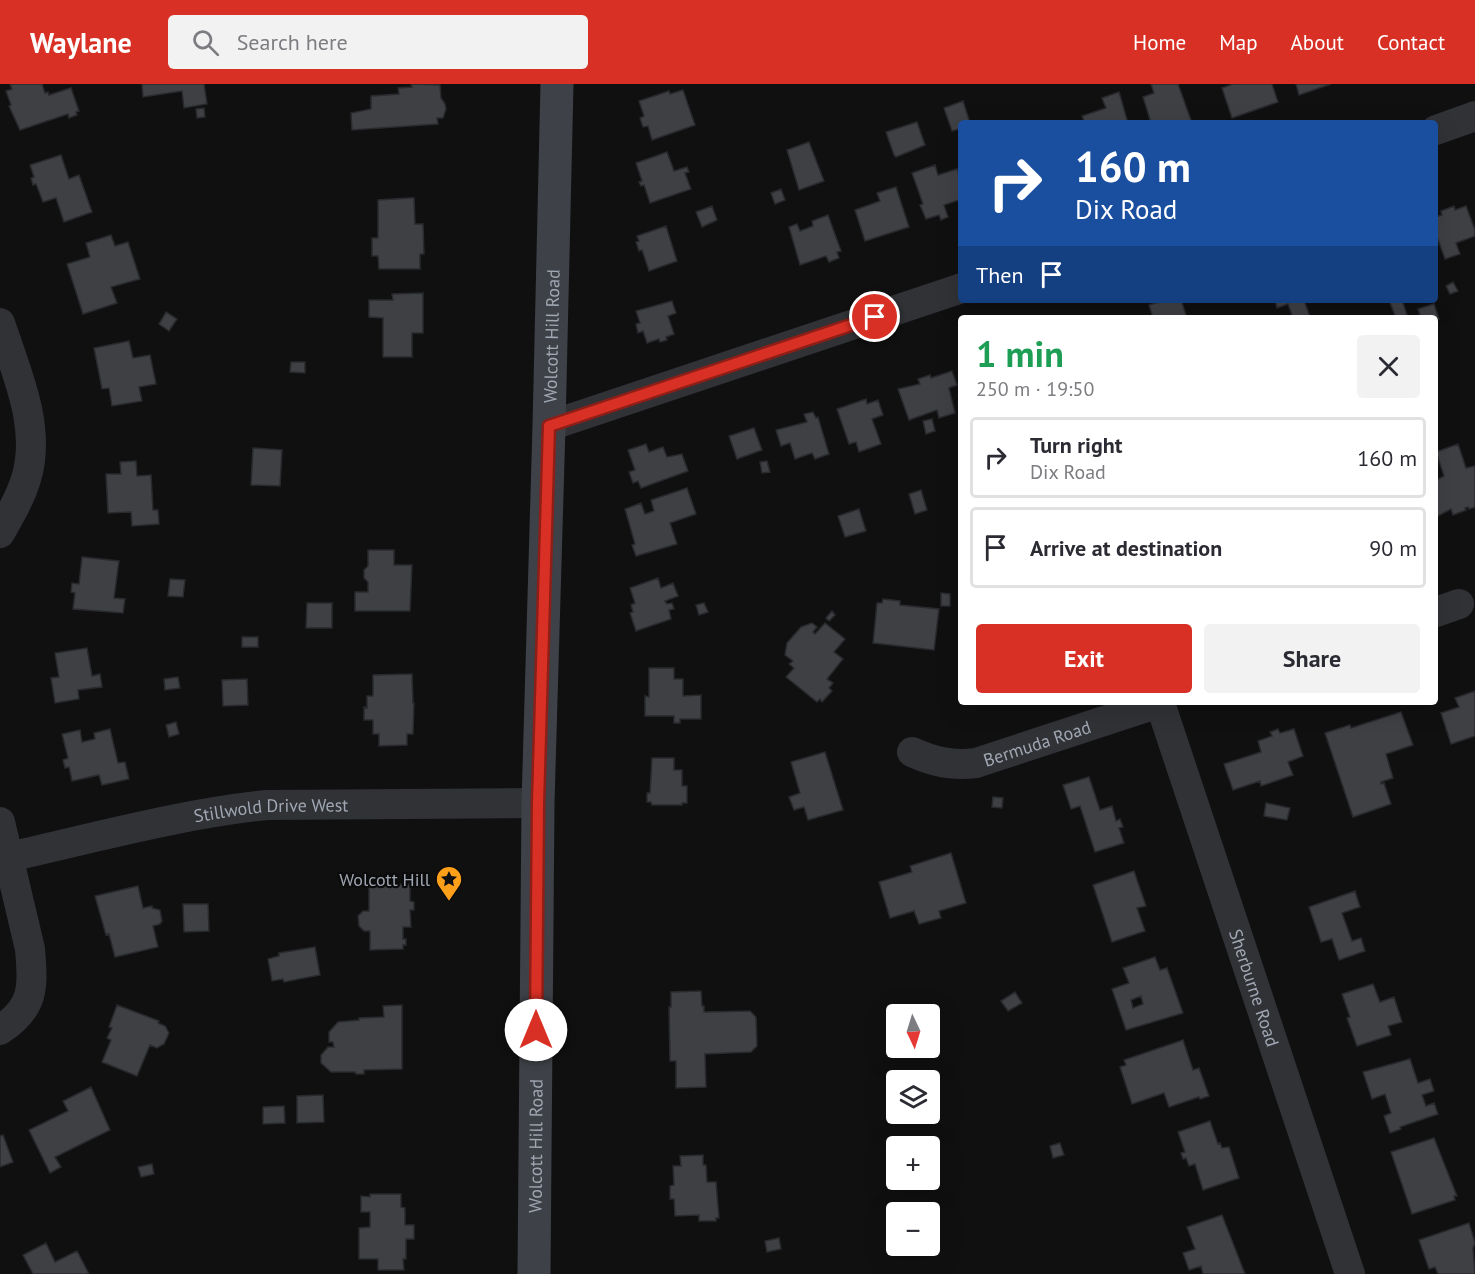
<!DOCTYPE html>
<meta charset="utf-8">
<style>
:root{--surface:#fff;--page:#f2f2f3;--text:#2b2b33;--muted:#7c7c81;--line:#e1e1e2;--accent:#d93025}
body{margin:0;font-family:"PT Sans",sans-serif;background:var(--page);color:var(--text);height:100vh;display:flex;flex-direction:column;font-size:22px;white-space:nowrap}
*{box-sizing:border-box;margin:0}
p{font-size:20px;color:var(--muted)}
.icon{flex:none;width:33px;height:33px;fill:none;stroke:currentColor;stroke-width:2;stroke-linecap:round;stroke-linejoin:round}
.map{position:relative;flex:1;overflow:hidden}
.panel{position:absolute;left:958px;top:231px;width:480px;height:390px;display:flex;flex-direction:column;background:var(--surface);border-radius:6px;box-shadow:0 6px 24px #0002}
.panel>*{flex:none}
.top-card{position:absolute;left:958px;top:36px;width:480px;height:183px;border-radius:6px;box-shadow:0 6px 24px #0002;background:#1a4fa0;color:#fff;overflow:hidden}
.needle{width:39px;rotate:176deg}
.tools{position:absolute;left:886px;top:920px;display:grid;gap:12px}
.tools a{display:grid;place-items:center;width:54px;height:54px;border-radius:6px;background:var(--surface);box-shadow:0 6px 24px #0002;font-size:30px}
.pin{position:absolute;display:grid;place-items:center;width:51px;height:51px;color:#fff;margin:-26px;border:3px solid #fff;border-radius:50%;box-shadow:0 2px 6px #0007}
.me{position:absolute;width:66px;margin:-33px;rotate:0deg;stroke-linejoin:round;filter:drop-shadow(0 0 4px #0008)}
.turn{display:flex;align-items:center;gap:21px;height:126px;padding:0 18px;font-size:27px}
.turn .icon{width:78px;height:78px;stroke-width:2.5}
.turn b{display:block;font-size:42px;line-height:51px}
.then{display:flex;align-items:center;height:57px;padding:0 18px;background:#0003;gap:12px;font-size:22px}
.round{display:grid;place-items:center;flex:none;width:63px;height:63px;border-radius:6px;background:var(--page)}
.summary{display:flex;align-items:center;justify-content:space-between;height:102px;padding:0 18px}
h1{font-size:36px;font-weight:700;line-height:45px;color:#1e9e55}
.primary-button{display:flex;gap:12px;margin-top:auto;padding:12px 18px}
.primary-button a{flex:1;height:69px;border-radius:6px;background:var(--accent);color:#fff;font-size:24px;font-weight:700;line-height:69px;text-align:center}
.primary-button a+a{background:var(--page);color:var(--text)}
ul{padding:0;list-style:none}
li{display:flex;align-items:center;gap:18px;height:81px;margin:0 12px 9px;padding:0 6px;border:3px solid var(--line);border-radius:6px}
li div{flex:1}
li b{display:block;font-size:22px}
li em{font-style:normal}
header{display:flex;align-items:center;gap:36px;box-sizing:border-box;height:84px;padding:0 30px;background:var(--accent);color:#fff}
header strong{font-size:28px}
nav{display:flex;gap:33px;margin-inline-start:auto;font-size:21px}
.search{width:420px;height:54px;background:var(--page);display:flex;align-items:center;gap:15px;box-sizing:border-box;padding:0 21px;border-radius:6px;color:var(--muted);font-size:22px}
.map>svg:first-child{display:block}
</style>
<header>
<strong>Waylane</strong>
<div class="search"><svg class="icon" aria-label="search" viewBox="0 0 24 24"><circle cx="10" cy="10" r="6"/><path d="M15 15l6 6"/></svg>Search here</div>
<nav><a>Home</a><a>Map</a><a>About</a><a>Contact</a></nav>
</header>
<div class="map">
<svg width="1475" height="1190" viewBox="0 0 1475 1190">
<rect width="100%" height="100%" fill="#101011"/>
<path fill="#3e4044" stroke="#292a2d" stroke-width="1.5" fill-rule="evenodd" d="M 10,0 L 42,0 L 45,9 L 48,8 L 49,11 L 71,4 L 79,27 L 76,28 L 77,31 L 69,34 L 68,30 L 20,46 L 9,22 L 11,21 L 6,7 L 12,5 Z
M 142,0 L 204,0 L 207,20 L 184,24 L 182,7 L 143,13 Z
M 411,0 L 440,1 L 441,14 L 445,20 L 446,25 L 443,34 L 437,34 L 438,40 L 352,46 L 351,29 L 371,25 L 371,12 L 399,10 L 398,4 L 412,3 Z
M 1151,0 L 1178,0 L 1192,39 L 1151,39 L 1143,13 L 1154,9 Z
M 1233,0 L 1272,0 L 1278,18 L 1232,34 L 1222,4 Z
M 1296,0 L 1331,0 L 1299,11 Z
M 683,6 L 695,41 L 652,56 L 648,42 L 643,43 L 640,34 L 644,32 L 639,17 L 669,7 L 670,10 Z
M 1119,8 L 1128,39 L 1085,39 L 1082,32 L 1106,24 L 1102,14 Z
M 963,17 L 970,39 L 962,39 L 962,44 L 952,47 L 944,24 Z
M 204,24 L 205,33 L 197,34 L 196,25 Z
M 917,38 L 925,61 L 896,73 L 894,71 L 886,48 Z
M 809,58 L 824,97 L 799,106 L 787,66 Z
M 667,68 L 674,87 L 687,83 L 689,88 L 685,89 L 691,105 L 650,119 L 644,101 L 641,102 L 639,98 L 642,97 L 636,79 Z
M 61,71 L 69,95 L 79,91 L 92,128 L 64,138 L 56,114 L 43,118 L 36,100 L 33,101 L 31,94 L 34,93 L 30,81 Z
M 935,81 L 938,91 L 957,85 L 962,98 L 962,115 L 944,121 L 948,133 L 941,136 L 939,131 L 926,135 L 920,121 L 923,120 L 912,89 Z
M 896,103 L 909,143 L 865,157 L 855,126 L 880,117 L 877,109 Z
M 781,105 L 785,116 L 775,120 L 771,109 Z
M 409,114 L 414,114 L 415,140 L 423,140 L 424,170 L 420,170 L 420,185 L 379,185 L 378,172 L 372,172 L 372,154 L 378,154 L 378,116 Z
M 712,122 L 717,136 L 702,143 L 696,128 Z
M 1454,122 L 1455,126 L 1466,122 L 1475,146 L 1475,152 L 1456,159 L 1460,170 L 1445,175 L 1436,150 L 1436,133 L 1442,131 L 1441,127 Z
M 828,131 L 841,167 L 837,168 L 839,174 L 829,178 L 826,172 L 800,181 L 789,143 L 797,140 L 800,147 L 813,142 L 812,137 Z
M 666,142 L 677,177 L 649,187 L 642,166 L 639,167 L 636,158 L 639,157 L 637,152 Z
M 111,151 L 115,162 L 128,158 L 140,195 L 111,203 L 117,219 L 83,230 L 67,180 L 90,173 L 86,159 Z
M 1453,198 L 1458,207 L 1450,210 L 1446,202 Z
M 423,209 L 423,249 L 412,249 L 412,273 L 383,273 L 383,234 L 369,233 L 369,216 L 393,216 L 392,210 Z
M 1166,216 L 1181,216 L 1187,234 L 1153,234 L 1149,221 Z
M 1275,216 L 1304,216 L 1310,233 L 1293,234 L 1288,220 L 1277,224 Z
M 1389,216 L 1402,216 L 1408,234 L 1396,234 Z
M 672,217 L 676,229 L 668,232 L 674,250 L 666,253 L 667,256 L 660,258 L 659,255 L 647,259 L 643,247 L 638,249 L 636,240 L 640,239 L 636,227 Z
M 1434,220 L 1439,235 L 1421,234 L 1418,225 Z
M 166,228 L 177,235 L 169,247 L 159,240 Z
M 129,257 L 133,274 L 150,271 L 156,300 L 139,303 L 142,317 L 112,322 L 109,304 L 102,305 L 94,264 Z
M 291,278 L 305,278 L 305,289 L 290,288 Z
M 952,287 L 957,301 L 949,304 L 955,329 L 939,334 L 937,326 L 909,336 L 898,305 L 920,300 L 918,295 L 930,291 L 931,294 Z
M 866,315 L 867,320 L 878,316 L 883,331 L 872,335 L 881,360 L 859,368 L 856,358 L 849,360 L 837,325 Z
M 813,328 L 816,334 L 818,333 L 829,370 L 815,375 L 812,369 L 795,375 L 790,359 L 781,362 L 776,346 L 807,338 L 804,330 Z
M 932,335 L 935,347 L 926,350 L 923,337 Z
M 754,344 L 762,366 L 737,375 L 729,352 Z
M 646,360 L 649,368 L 663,363 L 667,373 L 682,370 L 688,387 L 641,404 L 638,397 L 633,399 L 629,388 L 635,386 L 628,366 Z
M 1458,360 L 1466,384 L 1475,382 L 1475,423 L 1469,425 L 1468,423 L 1465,424 L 1466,426 L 1453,431 L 1451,425 L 1436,433 L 1436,396 L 1444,392 L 1436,368 Z
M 253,364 L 282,366 L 280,402 L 251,401 Z
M 136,377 L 137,392 L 151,391 L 153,426 L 158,426 L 159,440 L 132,442 L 131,428 L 108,429 L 106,390 L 121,390 L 120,378 Z
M 767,377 L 770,388 L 762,389 L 760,378 Z
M 687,404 L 696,430 L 670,439 L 677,460 L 636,472 L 632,461 L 635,460 L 625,425 L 641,419 L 645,430 L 654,427 L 651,416 Z
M 921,406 L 927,426 L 915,430 L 909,410 Z
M 859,425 L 866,447 L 845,453 L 838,432 Z
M 368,466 L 394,466 L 394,481 L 412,481 L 410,527 L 355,527 L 355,508 L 368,508 L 368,498 L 364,494 L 364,486 L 368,482 Z
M 82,473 L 119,477 L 114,514 L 125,515 L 123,529 L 73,525 L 75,509 L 71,508 L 72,499 L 79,500 Z
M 658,494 L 661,504 L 673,499 L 678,512 L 665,517 L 667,520 L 672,519 L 674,525 L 669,526 L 671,535 L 636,547 L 630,529 L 633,528 L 631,521 L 635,519 L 630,504 Z
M 170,495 L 185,496 L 183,513 L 168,512 Z
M 941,509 L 950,510 L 950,522 L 941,522 Z
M 883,515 L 900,517 L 900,521 L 939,525 L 934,566 L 873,559 L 877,519 L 882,519 Z
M 307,519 L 332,519 L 332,544 L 306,544 Z
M 704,519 L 708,528 L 699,531 L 696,521 Z
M 832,527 L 835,531 L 829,537 L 826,534 Z
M 812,539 L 817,543 L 813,548 L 815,550 L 825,539 L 845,555 L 834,568 L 843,575 L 827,595 L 833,599 L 829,604 L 832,607 L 822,618 L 820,615 L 817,618 L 786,593 L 794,584 L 789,580 L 793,577 L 785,571 L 787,559 L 801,543 Z
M 242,553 L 258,553 L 258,563 L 242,563 Z
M 87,564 L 92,592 L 100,590 L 102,603 L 78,606 L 79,615 L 55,619 L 51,594 L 59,593 L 55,569 Z
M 649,584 L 674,584 L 674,595 L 683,595 L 683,612 L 701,611 L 701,635 L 680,635 L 680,639 L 674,639 L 674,632 L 645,632 L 645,612 L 649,613 Z
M 412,590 L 413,619 L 414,619 L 413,650 L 407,650 L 407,661 L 379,662 L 379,650 L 373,650 L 373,636 L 364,636 L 364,623 L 367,624 L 367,612 L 373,612 L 373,591 Z
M 178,593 L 180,604 L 165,606 L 164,595 Z
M 247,595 L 248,621 L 223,622 L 222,596 Z
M 1475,607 L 1475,652 L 1451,660 L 1441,629 L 1459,623 L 1455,614 Z
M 1401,628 L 1413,661 L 1386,670 L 1393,694 L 1381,698 L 1381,700 L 1384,699 L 1391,720 L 1353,733 L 1325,649 L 1350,641 L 1351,644 Z
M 176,638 L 179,650 L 169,653 L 166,641 Z
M 110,645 L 118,679 L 125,678 L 129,695 L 102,701 L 99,691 L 72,697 L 69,683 L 65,684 L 63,676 L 68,674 L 62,650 L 80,646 L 82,658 L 95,655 L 94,649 Z
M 1278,645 L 1280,649 L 1294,645 L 1303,672 L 1288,678 L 1293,691 L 1261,702 L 1260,697 L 1233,706 L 1224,680 L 1261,668 L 1258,657 L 1272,652 L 1270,648 Z
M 825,668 L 843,726 L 808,736 L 804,723 L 794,726 L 789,713 L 800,709 L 791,678 Z
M 652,674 L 674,674 L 674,686 L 682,686 L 682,702 L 687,702 L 687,719 L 682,719 L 682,721 L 652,721 L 651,718 L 647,718 L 647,709 L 650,709 Z
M 1089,693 L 1100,726 L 1112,722 L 1116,737 L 1120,735 L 1123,743 L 1119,744 L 1124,759 L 1095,768 L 1080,722 L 1071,725 L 1063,701 Z
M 993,713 L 1003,714 L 1002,724 L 992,723 Z
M 1266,719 L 1290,724 L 1287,736 L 1264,732 Z
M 951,769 L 966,819 L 939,827 L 941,834 L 919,840 L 914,827 L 890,834 L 879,798 L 912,788 L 910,782 Z
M 1134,787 L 1146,822 L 1137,824 L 1145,847 L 1112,858 L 1093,801 Z
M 410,800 L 410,817 L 414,818 L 414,826 L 410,826 L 411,843 L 403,843 L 403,855 L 406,855 L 406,861 L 403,861 L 403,865 L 370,866 L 370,847 L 364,847 L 359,842 L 358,832 L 363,827 L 369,827 L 369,801 Z
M 138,802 L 143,824 L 152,822 L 152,824 L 160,826 L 162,837 L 160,840 L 153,842 L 158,863 L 115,873 L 109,850 L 106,851 L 95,812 Z
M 1355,807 L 1360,823 L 1342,829 L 1352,857 L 1361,854 L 1365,867 L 1339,876 L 1332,855 L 1321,858 L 1309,823 Z
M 183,820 L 208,820 L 209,847 L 184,848 Z
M 315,863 L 320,891 L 284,898 L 283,895 L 272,897 L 268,875 L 279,872 L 279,869 Z
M 1155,873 L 1160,886 L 1167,884 L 1183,929 L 1126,946 L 1112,905 L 1129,899 L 1123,884 ZM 1141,912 L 1143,920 L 1133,924 L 1131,916 Z
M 1373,900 L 1380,918 L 1394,913 L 1402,938 L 1388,942 L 1391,951 L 1357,962 L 1347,934 L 1350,933 L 1342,910 Z
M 701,907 L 702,922 L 704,922 L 704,928 L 750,927 L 756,933 L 757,962 L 751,968 L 705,970 L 706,1003 L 676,1004 L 676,977 L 670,977 L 669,923 L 671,923 L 671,908 Z
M 1015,908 L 1022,919 L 1008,927 L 1001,917 Z
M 117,921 L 159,937 L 158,939 L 165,942 L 169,949 L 164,960 L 157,964 L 150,961 L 137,992 L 102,978 L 111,956 L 107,954 L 112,944 L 109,943 Z
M 402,921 L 402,985 L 364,986 L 364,990 L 356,990 L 355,988 L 331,988 L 321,979 L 321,971 L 328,963 L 334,963 L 333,958 L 329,958 L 329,948 L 338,938 L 359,936 L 359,934 L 384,933 L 383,922 Z
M 1183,956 L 1193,986 L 1199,984 L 1209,1012 L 1200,1015 L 1199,1013 L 1169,1023 L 1164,1009 L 1132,1020 L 1120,983 L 1126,981 L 1124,976 Z
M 1410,975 L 1418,999 L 1430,995 L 1434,1007 L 1422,1011 L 1426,1022 L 1434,1019 L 1438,1030 L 1400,1043 L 1401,1045 L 1390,1049 L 1384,1032 L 1391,1029 L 1385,1010 L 1372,1015 L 1363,988 Z
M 91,1003 L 110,1046 L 55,1073 L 61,1083 L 50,1089 L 29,1046 L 68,1027 L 63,1017 Z
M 323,1011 L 324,1038 L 297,1039 L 297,1012 Z
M 284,1022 L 285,1039 L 263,1040 L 263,1023 Z
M 1210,1037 L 1218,1060 L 1220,1059 L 1222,1064 L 1229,1063 L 1239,1094 L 1203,1106 L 1195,1080 L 1189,1082 L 1186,1074 L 1183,1075 L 1181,1069 L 1185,1068 L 1178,1048 Z
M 3,1051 L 13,1078 L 0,1083 L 0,1052 Z
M 1434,1054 L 1457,1112 L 1454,1112 L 1455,1116 L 1412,1130 L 1391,1068 Z
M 1060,1059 L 1064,1071 L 1053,1074 L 1050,1062 Z
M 703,1071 L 703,1081 L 706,1081 L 707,1098 L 716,1098 L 719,1134 L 716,1134 L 716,1137 L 699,1137 L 699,1131 L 675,1132 L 674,1115 L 670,1115 L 670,1102 L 674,1101 L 673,1082 L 681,1082 L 680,1072 Z
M 152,1080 L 154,1090 L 141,1093 L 138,1083 Z
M 370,1110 L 401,1110 L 401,1123 L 405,1124 L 405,1141 L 414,1141 L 414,1155 L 406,1155 L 406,1175 L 403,1175 L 404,1186 L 378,1186 L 378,1175 L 359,1175 L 359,1144 L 370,1143 L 370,1128 L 361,1128 L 361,1112 L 370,1113 Z
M 1222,1131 L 1245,1190 L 1203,1190 L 1201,1182 L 1189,1186 L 1183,1169 L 1195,1165 L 1187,1143 Z
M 1469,1139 L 1475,1159 L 1473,1164 L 1475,1190 L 1438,1190 L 1435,1183 L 1429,1185 L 1419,1156 Z
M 779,1154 L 781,1165 L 767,1168 L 765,1157 Z
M 46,1159 L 55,1178 L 77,1167 L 89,1190 L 33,1190 L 23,1171 Z"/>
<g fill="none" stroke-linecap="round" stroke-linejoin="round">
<g stroke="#303236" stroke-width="30">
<path d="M 1436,46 L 1475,32"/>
<path d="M 0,239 C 16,288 42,343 26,395 C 20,415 10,431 0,449"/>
<path d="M 549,342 L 962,204"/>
<path d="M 1436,528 L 1459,520"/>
<path id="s1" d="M 1160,619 L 1350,1190"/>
<path id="s2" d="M 912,668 C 934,678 952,682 976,679 L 1162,618"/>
<path d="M 0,738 L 30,865 C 33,903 35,923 0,946"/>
<path id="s3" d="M 8,773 C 94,754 180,730 267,721 L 538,719"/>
</g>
<path stroke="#3e4147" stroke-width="33" id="s4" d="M 534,1190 L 538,719 L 549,342 L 557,0"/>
</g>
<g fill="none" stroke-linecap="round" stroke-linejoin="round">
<g stroke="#8d1f18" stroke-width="15">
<path id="route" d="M 536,946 L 538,719 L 549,342 L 875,233"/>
</g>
<use href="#route" stroke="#d93025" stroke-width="10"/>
</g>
<defs>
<g id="sight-pin" transform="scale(1.35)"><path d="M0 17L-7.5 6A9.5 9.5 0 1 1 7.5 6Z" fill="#fe9f1a" stroke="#0b0b0c"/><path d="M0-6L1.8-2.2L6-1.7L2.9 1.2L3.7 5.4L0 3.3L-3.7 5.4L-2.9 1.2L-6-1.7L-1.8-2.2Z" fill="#111"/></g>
</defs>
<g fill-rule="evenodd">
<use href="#sight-pin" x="449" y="795"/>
</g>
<g text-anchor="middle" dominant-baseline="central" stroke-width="4.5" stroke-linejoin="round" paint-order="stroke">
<g font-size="18" fill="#a0a7b3" stroke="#0b0b0c">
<text stroke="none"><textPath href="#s4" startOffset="938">Wolcott Hill Road</textPath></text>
<text stroke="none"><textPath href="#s2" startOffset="130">Bermuda Road</textPath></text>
<text stroke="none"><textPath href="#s3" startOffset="268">Stillwold Drive West</textPath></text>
<text stroke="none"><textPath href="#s1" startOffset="300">Sherburne Road</textPath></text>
<text stroke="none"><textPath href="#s4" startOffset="128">Wolcott Hill Road</textPath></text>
</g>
<g font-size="18" fill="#a0a7b3" stroke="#0b0b0c" text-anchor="end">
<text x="430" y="795">Wolcott Hill</text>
</g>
</g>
</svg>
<div class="tools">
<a><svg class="needle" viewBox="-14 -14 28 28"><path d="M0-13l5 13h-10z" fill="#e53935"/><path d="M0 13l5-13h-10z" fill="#7c7c81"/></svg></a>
<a><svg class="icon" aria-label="layers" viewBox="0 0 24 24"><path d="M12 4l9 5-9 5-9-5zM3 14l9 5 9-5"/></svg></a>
<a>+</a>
<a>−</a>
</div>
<div class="pin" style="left:875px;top:233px;background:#d93025"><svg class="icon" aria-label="arrive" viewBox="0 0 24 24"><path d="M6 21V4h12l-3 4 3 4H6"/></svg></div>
<svg class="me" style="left:536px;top:946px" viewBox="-20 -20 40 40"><circle r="19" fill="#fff"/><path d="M0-13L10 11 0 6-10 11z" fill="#d93025"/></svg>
<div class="top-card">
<div class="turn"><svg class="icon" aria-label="right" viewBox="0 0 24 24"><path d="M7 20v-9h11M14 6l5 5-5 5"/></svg><div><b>160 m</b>Dix Road</div></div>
<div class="then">Then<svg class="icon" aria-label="arrive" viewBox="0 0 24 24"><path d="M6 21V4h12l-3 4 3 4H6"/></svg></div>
</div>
<section class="panel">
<div class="summary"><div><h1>1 min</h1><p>250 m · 19:50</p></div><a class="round"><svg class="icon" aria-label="close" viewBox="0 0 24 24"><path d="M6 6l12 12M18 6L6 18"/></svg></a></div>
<ul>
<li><svg class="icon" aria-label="right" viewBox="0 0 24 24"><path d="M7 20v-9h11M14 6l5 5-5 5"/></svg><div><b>Turn right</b><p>Dix Road</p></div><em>160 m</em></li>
<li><svg class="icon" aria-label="arrive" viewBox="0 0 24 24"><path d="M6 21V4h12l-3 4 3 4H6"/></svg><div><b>Arrive at destination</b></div><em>90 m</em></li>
</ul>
<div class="primary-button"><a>Exit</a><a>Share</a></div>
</section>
</div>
